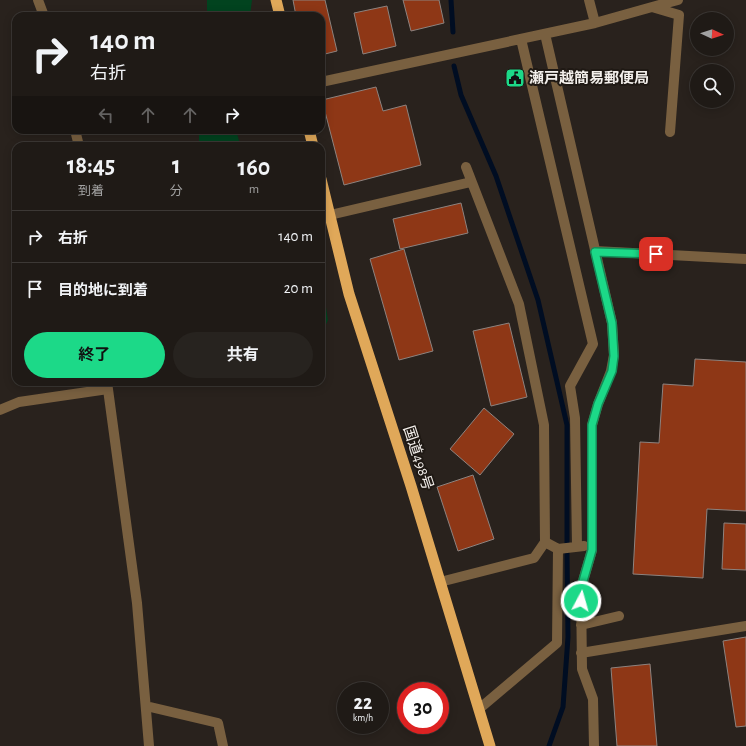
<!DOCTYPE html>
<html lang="ja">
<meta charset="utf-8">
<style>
:root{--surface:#1f1a16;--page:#27231f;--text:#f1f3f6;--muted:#a1a1a1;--line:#3c3835;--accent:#1cd988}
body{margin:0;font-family:"Alegreya Sans","Noto Sans JP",sans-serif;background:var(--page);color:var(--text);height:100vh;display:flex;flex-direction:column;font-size:15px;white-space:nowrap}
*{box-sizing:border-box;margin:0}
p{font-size:13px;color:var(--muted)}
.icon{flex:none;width:22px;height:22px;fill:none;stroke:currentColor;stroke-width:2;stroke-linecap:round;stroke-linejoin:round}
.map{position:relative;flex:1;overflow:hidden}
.side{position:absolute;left:12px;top:142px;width:313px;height:244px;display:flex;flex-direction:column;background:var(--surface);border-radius:12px;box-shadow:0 2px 10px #0003,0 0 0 1px var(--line)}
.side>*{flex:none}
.hud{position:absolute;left:12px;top:12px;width:313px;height:122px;border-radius:12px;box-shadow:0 2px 10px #0003,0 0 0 1px var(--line);background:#1f1a16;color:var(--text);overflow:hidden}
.needle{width:26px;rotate:93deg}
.controls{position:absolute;left:690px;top:12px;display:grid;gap:8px}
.controls a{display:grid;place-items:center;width:44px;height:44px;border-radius:50%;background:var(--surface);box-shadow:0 2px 10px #0003,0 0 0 1px var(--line);font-size:20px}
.speed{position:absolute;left:337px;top:682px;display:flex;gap:8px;font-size:20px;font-weight:700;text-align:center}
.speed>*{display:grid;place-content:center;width:52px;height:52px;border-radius:50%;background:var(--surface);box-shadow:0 2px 10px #0003,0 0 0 1px var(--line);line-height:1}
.speed small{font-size:10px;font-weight:400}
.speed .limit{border:6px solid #d22;background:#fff;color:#111}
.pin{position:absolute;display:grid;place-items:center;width:34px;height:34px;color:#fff;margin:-17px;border-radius:8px;box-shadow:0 2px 6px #0006}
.me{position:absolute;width:44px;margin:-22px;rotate:6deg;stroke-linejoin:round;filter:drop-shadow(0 0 3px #0008)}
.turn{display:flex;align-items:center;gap:14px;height:84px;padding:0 12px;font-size:18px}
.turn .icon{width:52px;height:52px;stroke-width:2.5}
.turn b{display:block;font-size:28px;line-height:34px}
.lanes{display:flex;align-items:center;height:38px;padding:0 12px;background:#0003;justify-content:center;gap:20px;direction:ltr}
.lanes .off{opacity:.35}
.eta{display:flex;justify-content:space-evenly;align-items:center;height:68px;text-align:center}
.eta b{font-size:24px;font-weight:700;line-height:28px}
.action{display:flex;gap:8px;margin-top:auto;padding:8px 12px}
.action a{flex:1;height:46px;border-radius:24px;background:var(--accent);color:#111;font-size:16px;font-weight:700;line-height:46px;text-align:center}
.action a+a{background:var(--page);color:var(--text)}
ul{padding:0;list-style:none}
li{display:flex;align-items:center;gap:12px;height:52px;padding:0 12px;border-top:1px solid var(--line)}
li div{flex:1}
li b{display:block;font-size:15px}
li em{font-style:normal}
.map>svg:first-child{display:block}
</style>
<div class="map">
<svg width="746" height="746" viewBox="0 0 746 746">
<rect width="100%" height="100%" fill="#29221d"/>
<path fill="#02431f" d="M 207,0 L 252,0 L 250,16 L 207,16 Z
M 199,130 L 236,130 L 240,144 L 243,146 L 199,146 Z
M 321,275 L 328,320 L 323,331 L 321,331 Z"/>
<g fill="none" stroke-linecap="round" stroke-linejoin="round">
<path stroke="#000d22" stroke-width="5" d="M 451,0 L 453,32
M 454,66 L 461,95 L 496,176 L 538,300 L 567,425 L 567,555 L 568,637 L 563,707 L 549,746"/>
</g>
<path fill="#8e3716" stroke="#8d837f" d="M 293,0 L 325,0 L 337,51 L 321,55 L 321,16 L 296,16 Z
M 403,0 L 439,0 L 444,23 L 411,31 Z
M 387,6 L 396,46 L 363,54 L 354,13 Z
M 376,87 L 383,111 L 406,105 L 421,165 L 344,185 L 322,100 Z
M 461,203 L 468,233 L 400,249 L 393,219 Z
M 404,249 L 433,351 L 399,360 L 370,259 Z
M 509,323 L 527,397 L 491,406 L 473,331 Z
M 695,359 L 746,362 L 746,511 L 707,509 L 703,578 L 633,574 L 640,442 L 659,443 L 663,384 L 693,386 Z
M 484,408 L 514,434 L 480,475 L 450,449 Z
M 473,475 L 494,539 L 458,551 L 437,487 Z
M 724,523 L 746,524 L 746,570 L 722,569 Z
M 746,637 L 746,726 L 736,727 L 723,641 Z
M 650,664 L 657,746 L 617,746 L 611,668 Z"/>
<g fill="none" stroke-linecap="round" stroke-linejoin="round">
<path stroke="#796040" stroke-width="10" d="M 38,0 L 44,16
M 589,0 L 595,23
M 652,7 L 678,0
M 545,34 L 612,323 L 614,355 L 611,371 L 598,404 L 592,425 L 592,550 L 581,588 L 582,669 L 593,699 L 594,746
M 521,39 L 593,344 L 570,386 L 575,418 L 577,547
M 321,82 L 595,23 L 652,7 L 679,15 L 670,132
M 75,130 L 79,146
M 330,215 L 471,182
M 595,251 L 746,259
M 107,382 L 137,603 L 149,746
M 0,410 L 19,402 L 108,389
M 558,549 L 584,546
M 440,582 L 534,558 L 545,542 L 544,425 L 519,304 L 466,167
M 581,625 L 619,616
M 581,653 L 746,626
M 146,706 L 218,723 L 223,746
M 479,709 L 557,643 L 558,549 L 545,542"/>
<path stroke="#e0a859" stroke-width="11" d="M 276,0 L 280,16
M 309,130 L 313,146
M 321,179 L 349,294 L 411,486 L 490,746"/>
</g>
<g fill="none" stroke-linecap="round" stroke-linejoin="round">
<g stroke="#128d58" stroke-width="10">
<path id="route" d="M 581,601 L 581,588 L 592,550 L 592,425 L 598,404 L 612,371 L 614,356 L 612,323 L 595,252 L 656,254"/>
</g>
<use href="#route" stroke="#1cd988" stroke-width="7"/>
</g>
<defs>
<g id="civic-square" transform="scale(1)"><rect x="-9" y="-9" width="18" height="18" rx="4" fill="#1cd988" stroke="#1f1914"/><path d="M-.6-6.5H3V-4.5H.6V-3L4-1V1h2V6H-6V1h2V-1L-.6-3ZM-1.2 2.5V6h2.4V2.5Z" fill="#111"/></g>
</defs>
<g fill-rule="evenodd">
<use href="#civic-square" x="515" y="78"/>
</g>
<g text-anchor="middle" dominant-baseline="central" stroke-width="4" stroke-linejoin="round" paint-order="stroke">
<g font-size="15" font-weight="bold" fill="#f3efeb" stroke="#1f1914" text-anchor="start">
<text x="529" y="78">瀬戸越簡易郵便局</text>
</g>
<g font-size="15" fill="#f3efeb" stroke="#1f1914">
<text transform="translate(418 458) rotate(72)">国道498号</text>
</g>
</g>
</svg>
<div class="controls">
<a><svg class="needle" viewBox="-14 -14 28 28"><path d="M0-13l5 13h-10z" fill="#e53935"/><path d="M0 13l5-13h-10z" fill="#a1a1a1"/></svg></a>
<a><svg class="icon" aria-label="search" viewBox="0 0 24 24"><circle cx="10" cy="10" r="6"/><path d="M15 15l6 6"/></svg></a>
</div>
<div class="speed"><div>22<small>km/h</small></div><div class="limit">30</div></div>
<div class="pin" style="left:656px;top:254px;background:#d93025"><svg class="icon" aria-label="arrive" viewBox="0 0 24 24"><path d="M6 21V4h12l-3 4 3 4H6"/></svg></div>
<svg class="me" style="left:581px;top:601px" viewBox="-20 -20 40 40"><circle r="17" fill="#1cd988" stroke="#fff" stroke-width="3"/><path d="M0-11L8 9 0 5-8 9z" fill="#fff"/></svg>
<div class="hud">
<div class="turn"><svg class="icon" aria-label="right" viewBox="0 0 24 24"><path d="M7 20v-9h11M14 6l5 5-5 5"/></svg><div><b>140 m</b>右折</div></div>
<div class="lanes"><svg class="icon off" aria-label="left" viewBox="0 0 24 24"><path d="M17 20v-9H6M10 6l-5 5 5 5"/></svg><svg class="icon off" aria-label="ahead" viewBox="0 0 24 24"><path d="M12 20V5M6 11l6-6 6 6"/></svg><svg class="icon off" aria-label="ahead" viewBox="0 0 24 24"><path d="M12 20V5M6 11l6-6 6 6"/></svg><svg class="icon" aria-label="right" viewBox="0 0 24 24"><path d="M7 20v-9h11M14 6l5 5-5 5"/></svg></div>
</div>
<section class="side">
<div class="eta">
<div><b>18:45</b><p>到着</p></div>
<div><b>1</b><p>分</p></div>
<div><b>160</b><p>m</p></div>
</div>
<ul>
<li><svg class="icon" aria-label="right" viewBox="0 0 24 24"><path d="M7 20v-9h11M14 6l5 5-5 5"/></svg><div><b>右折</b></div><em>140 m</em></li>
<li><svg class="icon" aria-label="arrive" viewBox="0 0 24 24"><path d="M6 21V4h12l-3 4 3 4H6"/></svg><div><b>目的地に到着</b></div><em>20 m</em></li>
</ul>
<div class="action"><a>終了</a><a>共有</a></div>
</section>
</div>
